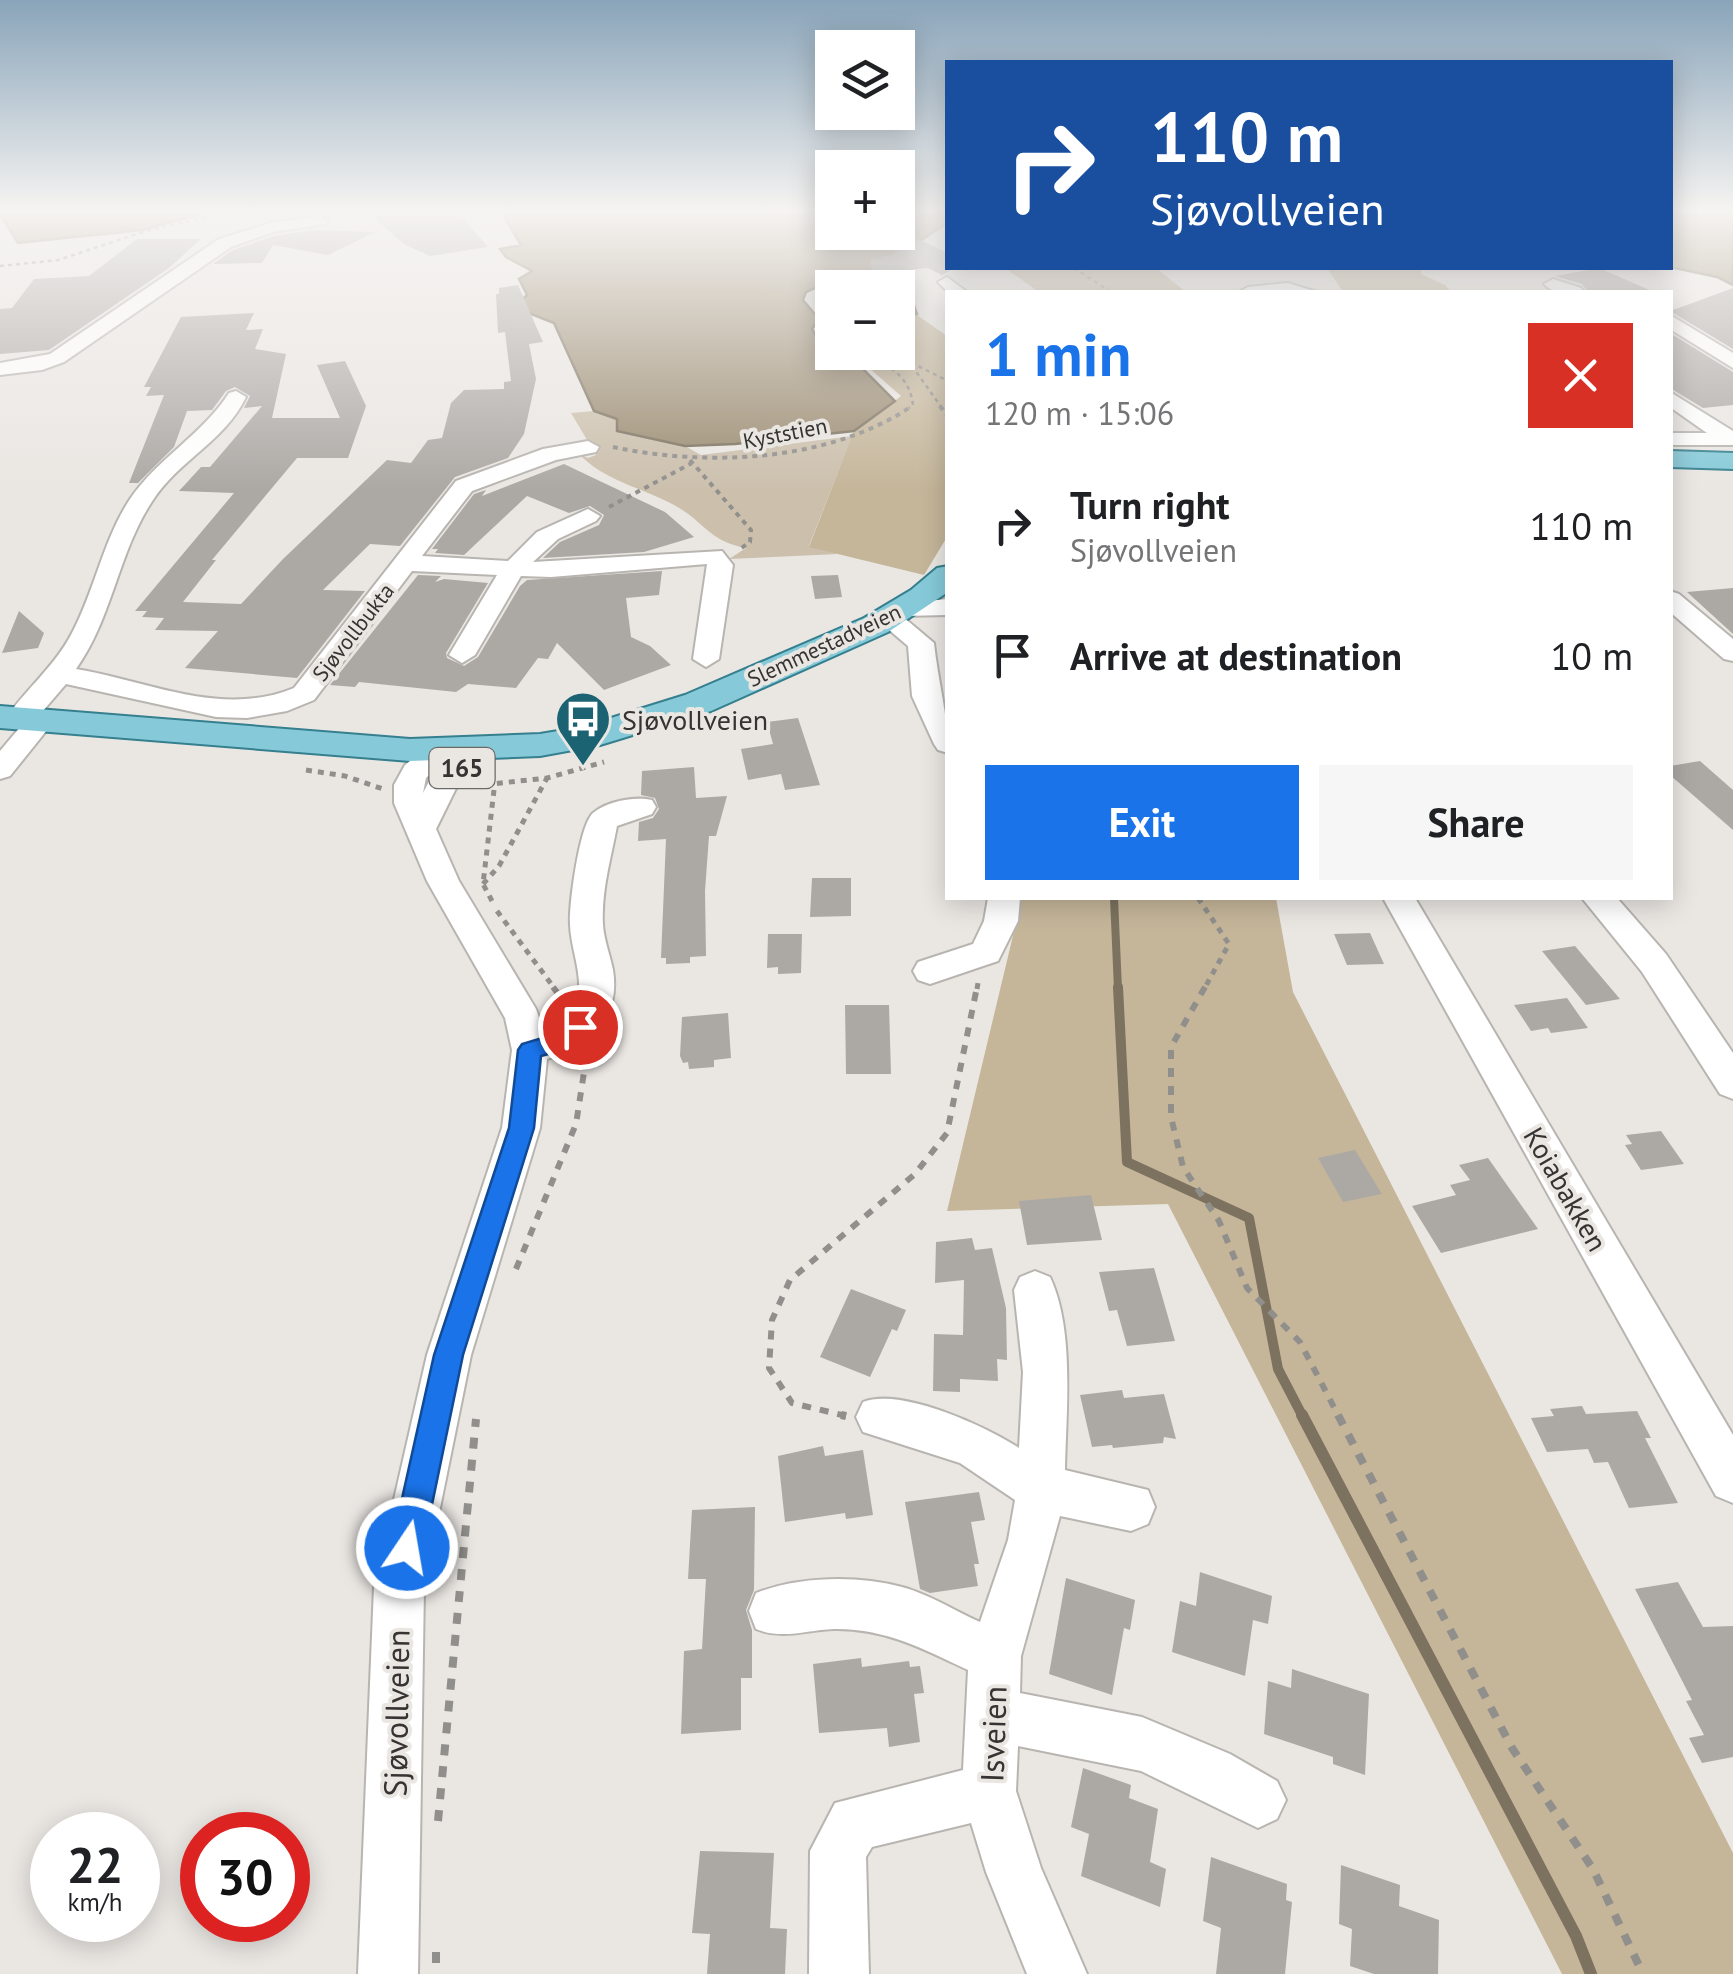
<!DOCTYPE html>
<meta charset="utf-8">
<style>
:root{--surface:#fff;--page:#f6f6f6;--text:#202124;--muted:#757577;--accent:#1a73e8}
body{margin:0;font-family:"PT Sans",sans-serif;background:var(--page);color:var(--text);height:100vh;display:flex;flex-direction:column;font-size:38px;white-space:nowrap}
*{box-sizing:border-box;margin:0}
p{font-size:32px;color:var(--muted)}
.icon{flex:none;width:55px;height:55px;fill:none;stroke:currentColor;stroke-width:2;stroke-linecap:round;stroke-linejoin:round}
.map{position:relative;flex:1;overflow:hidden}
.drawer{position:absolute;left:945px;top:290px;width:728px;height:610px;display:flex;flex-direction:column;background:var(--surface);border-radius:0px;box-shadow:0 5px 25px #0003}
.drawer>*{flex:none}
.banner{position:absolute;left:945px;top:60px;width:728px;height:210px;border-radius:0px;box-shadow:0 5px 25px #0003;background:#1a4fa0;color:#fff;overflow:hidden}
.buttons{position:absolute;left:815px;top:30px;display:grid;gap:20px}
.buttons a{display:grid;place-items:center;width:100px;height:100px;border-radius:0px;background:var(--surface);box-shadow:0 5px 25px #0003;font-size:50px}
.speed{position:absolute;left:30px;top:1812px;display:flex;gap:20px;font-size:50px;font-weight:700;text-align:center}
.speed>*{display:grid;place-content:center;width:130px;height:130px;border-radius:50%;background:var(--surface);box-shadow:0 5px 25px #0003;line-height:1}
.speed small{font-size:25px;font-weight:400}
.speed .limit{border:15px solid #d22;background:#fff;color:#111}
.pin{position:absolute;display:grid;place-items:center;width:85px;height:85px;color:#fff;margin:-42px;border:5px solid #fff;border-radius:50%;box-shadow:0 2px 10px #0007}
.me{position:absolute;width:110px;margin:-55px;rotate:12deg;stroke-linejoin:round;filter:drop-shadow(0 0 8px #0008)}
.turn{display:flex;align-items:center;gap:35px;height:210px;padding:0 40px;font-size:45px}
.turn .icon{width:130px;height:130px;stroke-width:2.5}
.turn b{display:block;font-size:70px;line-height:85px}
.round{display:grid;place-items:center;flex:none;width:105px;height:105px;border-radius:0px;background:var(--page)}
.headline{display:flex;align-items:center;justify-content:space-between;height:170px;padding:0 40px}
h1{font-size:60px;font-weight:700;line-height:75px;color:var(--accent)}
.button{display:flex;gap:20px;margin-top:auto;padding:20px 40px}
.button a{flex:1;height:115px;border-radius:0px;background:var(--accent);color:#fff;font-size:40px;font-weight:700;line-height:115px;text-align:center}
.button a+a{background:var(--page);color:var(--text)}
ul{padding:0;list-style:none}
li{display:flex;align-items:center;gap:30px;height:130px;padding:0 40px}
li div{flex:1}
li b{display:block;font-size:38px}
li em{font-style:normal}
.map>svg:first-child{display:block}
</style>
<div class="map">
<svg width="1733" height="1974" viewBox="0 0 1733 1974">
<rect width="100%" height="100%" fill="#eae7e3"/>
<path fill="#ccc0ad" d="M 594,411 L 618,419 L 617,431 L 685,446 L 701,455 L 852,436 L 809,546 L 838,554 L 729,559 L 746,548 C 708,541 704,521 674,505 C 641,487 604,481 578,453 L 588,458 L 596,455 L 571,413 Z"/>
<path fill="#c5b69a" d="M 1005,268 L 1156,268 L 1186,292 L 1039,292 Z
M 1327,268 L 1421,268 L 1421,274 L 1445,285 L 1451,292 L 1349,292 L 1341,289 Z
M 917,315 L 947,336 L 947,537 L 924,575 L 809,547 L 853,433 L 901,396 L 852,353 L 898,352 L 898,316 Z
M 1022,898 L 1276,898 L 1293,992 L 1733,1853 L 1733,1974 L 1562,1974 L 1168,1204 L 947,1211 Z"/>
<path fill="#9b8c72" stroke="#7c725f" stroke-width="2.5" d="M 3,213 L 205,213 L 142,230 L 18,243 L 1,216 Z
M 502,213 L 832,213 L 832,232 L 898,232 L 898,213 L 947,213 L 947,223 L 897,256 L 917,314 L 898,316 L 898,288 L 832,288 L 832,297 L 815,288 L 806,292 L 803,300 L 819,319 L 812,329 L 828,354 L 854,360 L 895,401 L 854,431 L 735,444 L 685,446 L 617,431 L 617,419 L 594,411 L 554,323 L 526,312 L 520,302 L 527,295 L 519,279 L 532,271 L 506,257 L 500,249 L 521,245 Z
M 1670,213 L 1733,213 L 1733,285 L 1717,277 L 1670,267 Z"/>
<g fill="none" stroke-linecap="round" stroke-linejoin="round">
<path stroke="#7c725f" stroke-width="8" d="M 1114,898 L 1118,989"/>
<path stroke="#7c725f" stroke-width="10" d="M 1118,987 L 1127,1162 L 1249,1218 L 1278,1369 L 1303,1417"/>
<path stroke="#7c725f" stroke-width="12" d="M 1302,1415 L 1576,1936 L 1591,1974"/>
</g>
<path fill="#aca9a5" d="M 368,213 L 458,213 L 488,247 L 430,256 L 404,244 Z
M 313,230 L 375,232 L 328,255 L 273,245 L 262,263 L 213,264 L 233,250 L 274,236 Z
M 898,230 L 948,253 L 948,268 L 954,268 L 942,275 L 928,268 L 873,274 L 870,260 L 898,253 L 884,245 L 891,232 Z
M 137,239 L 201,239 L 169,268 L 49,350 L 0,354 L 0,309 L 12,308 L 34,279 L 89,276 Z
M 1599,268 L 1654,292 L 1588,292 L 1582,284 L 1555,276 Z
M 518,285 L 543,342 L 529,344 L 536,379 L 524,434 L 508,458 L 455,477 L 400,546 L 370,544 L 323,590 L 365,591 L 297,678 L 185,668 L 218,631 L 155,630 L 164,618 L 142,617 L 147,611 L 135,611 L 234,493 L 179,491 L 201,467 L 210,467 L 262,406 L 244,408 L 250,396 L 235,387 L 226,391 L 212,410 L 187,411 L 174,447 L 138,483 L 129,483 L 164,395 L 146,396 L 151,387 L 144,387 L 181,317 L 254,313 L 246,330 L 263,329 L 255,349 L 286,354 L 272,418 L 340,418 L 317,365 L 345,361 L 366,406 L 348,458 L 297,458 L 212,560 L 216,560 L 183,602 L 241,604 L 283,559 L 387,460 L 411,463 L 428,440 L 442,438 L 451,403 L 464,390 L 504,389 L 504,382 L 511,381 L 505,332 L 498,333 L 496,294 L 499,294 L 499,288 Z
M 1733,288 L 1733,349 L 1670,311 L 1687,305 Z
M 1670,333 L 1733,372 L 1733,405 L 1703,408 L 1670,388 Z
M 564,464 L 665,512 L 694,537 L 644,552 L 543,558 L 560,542 L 599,525 L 604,515 L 590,506 L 569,513 L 527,496 L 464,555 L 435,553 L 438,549 L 432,549 L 474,494 L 486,490 L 482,496 Z
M 662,571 L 659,595 L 626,598 L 631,637 L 650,646 L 671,665 L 604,690 L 557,643 L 548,659 L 538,658 L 516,688 L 468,684 L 456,692 L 359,682 L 355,687 L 330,685 L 418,575 L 441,576 L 435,582 L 444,579 L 488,583 L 446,653 L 447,658 L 464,666 L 478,657 L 520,586 L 527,580 Z
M 838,575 L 842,597 L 815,599 L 811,576 Z
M 1733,588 L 1733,634 L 1687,592 Z
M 19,611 L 44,633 L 38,648 L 2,653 Z
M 798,718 L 820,785 L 785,790 L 781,774 L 748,780 L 741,749 L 773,744 L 767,722 Z
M 1700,761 L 1733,790 L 1733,830 L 1670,775 L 1670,766 Z
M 694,767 L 696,798 L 727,796 L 716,836 L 709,836 L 705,891 L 706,956 L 690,957 L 690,963 L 666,964 L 666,958 L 661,958 L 666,839 L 638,841 L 639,822 L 653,818 L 659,809 L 655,798 L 641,795 L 642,771 Z
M 812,878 L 851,878 L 851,916 L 810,917 Z
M 1370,933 L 1384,964 L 1347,965 L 1334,934 Z
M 768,934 L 802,934 L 801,973 L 778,974 L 778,967 L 767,968 Z
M 1575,946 L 1620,999 L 1586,1005 L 1542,951 Z
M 1567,998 L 1588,1028 L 1551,1033 L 1548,1028 L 1531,1031 L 1514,1005 Z
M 845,1005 L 889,1005 L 891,1074 L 846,1074 Z
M 728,1013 L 731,1058 L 714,1060 L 714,1067 L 689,1069 L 688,1062 L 683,1063 L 680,1056 L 682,1017 Z
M 1661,1131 L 1684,1164 L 1641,1170 L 1625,1145 L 1632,1144 L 1626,1135 Z
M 1355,1150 L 1382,1194 L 1343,1202 L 1318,1158 Z
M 1488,1158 L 1538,1229 L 1441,1253 L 1412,1206 L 1456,1195 L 1450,1185 L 1470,1180 L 1459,1165 Z
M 1091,1195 L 1102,1240 L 1027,1245 L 1019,1201 Z
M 972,1238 L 975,1250 L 992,1248 L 1006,1308 L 1007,1360 L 997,1359 L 998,1381 L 960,1379 L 960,1392 L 933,1391 L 934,1334 L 963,1335 L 964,1280 L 935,1283 L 936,1242 Z
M 1154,1268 L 1175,1341 L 1127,1346 L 1117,1310 L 1109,1311 L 1099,1272 Z
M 851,1289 L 906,1310 L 897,1331 L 892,1329 L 870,1377 L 820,1357 Z
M 1122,1390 L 1124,1398 L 1164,1394 L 1176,1439 L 1164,1437 L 1163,1443 L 1113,1448 L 1112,1445 L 1092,1447 L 1080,1395 Z
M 1582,1406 L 1586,1414 L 1637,1411 L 1651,1438 L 1645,1438 L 1678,1503 L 1629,1508 L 1608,1462 L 1594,1463 L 1588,1449 L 1547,1452 L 1531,1418 L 1554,1416 L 1550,1409 Z
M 823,1446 L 825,1456 L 863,1450 L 873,1515 L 846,1519 L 845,1513 L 785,1522 L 778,1456 Z
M 979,1492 L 985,1520 L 971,1522 L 979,1564 L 974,1564 L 978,1586 L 930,1593 L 920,1589 L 905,1502 Z
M 755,1507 L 754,1590 L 746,1610 L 752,1630 L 752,1678 L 741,1678 L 741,1730 L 681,1734 L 684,1651 L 702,1649 L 706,1579 L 688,1579 L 692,1510 Z
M 1200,1572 L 1272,1596 L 1268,1624 L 1253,1620 L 1245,1676 L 1172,1652 L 1180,1601 L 1196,1606 Z
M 1066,1578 L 1135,1600 L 1130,1630 L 1124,1628 L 1112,1695 L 1049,1674 Z
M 1678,1582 L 1703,1627 L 1733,1626 L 1733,1757 L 1702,1763 L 1689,1738 L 1704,1735 L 1686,1701 L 1692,1700 L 1635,1589 Z
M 861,1658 L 862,1667 L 909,1661 L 910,1667 L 920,1666 L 924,1693 L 914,1694 L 920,1742 L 889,1747 L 887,1728 L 819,1733 L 813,1664 Z
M 1292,1669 L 1369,1694 L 1365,1775 L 1333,1764 L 1333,1757 L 1264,1734 L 1268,1681 L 1291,1688 Z
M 1083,1768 L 1131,1785 L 1129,1798 L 1158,1809 L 1150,1862 L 1166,1869 L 1160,1907 L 1081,1876 L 1089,1834 L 1071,1827 Z
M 700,1851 L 774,1853 L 770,1928 L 787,1929 L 785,1974 L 707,1974 L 710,1934 L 692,1933 Z
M 1211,1857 L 1287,1884 L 1286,1900 L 1292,1902 L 1285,1974 L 1216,1974 L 1221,1928 L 1203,1921 Z
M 1341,1865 L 1400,1885 L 1399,1906 L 1439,1920 L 1438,1974 L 1374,1974 L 1350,1966 L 1352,1929 L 1339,1924 Z"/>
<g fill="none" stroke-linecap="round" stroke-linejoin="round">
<g stroke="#b8b5b1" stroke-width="4">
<path id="minor" d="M 320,216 L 328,221 L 326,224 L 273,232 L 231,247 L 64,362 L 42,370 L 0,375 L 0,363 L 50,354 L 219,239 L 270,223 Z
M 947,277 L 967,292 L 948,292 L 938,282 Z
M 1553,279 L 1581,288 L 1584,292 C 1570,293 1554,295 1544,284 Z
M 1288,283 L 1317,292 L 1239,292 L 1248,287 Z
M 1670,315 L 1733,353 L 1733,368 L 1670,329 Z
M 236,391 L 246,397 C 225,441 179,460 153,500 C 118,552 113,617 76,669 C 149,681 222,718 294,688 L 456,481 L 543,449 L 588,441 L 599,447 L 596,452 L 556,460 L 472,491 L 422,556 L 508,561 L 537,532 L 588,509 L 600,516 L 596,521 L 558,539 L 533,562 L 722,551 L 733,565 L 719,659 L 706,667 L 693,659 L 707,564 L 551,577 L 521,576 L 475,655 L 462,663 L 449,655 L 497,575 L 412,571 L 314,700 L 287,711 L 247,718 L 216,717 L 66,684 L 42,712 L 55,720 L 10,776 L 0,779 L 0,751 L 21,726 L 10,724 L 6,718 C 27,688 55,666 72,633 C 95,590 103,540 130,499 C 158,458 202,435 229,393 Z
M 1670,392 L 1733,431 L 1733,445 L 1670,445 L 1670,433 L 1707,433 L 1670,407 Z
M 1670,591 L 1679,594 L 1733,639 L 1733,661 L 1724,659 L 1670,612 Z
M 948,599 L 948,615 L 902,616 L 934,643 C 938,681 948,715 948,753 L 938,750 L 934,744 L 912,696 L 908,646 L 875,618 L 879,613 L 893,611 L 895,604 Z
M 440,742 L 450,745 L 466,768 L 436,829 L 459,881 L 536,1009 L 544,1032 C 558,1025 573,1017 577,1002 C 584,976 571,951 570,925 C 569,905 579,826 593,813 C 607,801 635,796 652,800 L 656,807 L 652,814 L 617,826 C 611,858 601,892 603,925 C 604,940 610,955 613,970 C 621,1018 589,1046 547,1059 L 540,1128 L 471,1355 L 424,1587 L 418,1974 L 358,1974 L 374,1587 L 427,1355 L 502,1128 L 512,1050 L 505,1018 L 427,881 L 394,803 L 394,785 L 405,765 L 430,745 ZM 436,768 L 423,793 L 426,778 Z
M 988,898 L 1020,898 L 1018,921 L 998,961 L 930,984 L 918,980 L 913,971 L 918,962 L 973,944 L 984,921 Z
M 1383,898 L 1415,898 L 1733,1435 L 1733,1503 L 1716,1496 Z
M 1582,898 L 1617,898 L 1666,954 L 1733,1053 L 1733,1099 L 1720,1094 L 1642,972 Z
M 1035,1271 L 1050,1277 C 1075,1330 1066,1412 1065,1470 L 1148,1490 L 1155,1507 L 1148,1524 L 1131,1531 L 1060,1516 L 1021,1656 L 1020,1693 L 1142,1717 L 1230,1754 L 1277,1781 L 1286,1800 L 1277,1819 L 1258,1828 L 1141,1771 L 1018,1746 L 1016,1791 L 1041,1868 L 1087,1974 L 1027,1974 L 986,1872 L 971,1823 L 872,1847 L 866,1857 L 869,1974 L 809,1974 L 810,1851 L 835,1803 L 963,1770 L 968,1670 C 924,1649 884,1628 834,1629 C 806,1630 783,1640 756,1629 L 749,1611 L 756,1593 C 799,1576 858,1575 902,1587 C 929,1594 955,1611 980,1622 L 1008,1540 L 1015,1500 L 960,1463 L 863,1432 L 856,1417 L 863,1402 C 900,1387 986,1426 1019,1448 L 1023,1372 L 1014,1290 L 1020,1277 Z"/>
</g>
<g stroke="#357f8e" stroke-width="4">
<path id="major" d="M 1670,451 L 1733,453 L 1733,469 L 1670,467 Z
M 948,566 L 948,592 L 888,632 L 711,711 L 600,745 L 540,756 L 410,761 L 0,728 L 0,706 L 410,739 L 540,734 L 582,727 L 685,695 L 864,618 L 911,590 L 937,568 Z"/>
</g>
<path stroke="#918f8c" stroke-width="2.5" stroke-dasharray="4 4" stroke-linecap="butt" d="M 0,266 L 58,260 L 146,231 L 224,213
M 1074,268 L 1111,292
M 860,352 L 870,357 L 887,352
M 890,352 L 948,381
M 870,357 C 893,367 910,379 913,405 L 909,408
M 912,366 L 942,408"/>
<path stroke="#918f8c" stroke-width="4" stroke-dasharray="5 5" stroke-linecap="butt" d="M 940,406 L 948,417
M 613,447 C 708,467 829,462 912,406
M 690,460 L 751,530 L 750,542 L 740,549
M 609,507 L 692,463"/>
<path stroke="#918f8c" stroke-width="5" stroke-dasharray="6 6" stroke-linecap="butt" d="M 306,770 L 345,776 L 383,789
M 473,786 L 547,778 L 604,762
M 483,884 L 499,866 L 547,778
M 1198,898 L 1229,944 L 1204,989
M 492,901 L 483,884 L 494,790
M 497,911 L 555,989
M 977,989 L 978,983"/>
<path stroke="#918f8c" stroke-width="6" stroke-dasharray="9 9" stroke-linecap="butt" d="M 553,987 L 562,999
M 1205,987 L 1171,1047 L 1171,1117 L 1183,1167 L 1219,1221 L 1247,1288 L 1300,1342 L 1339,1417
M 516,1269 L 576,1124 L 587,1053
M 846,1416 L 792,1403 L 769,1368 L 772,1320 L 790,1280 L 915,1174 L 947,1133 L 977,987"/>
<path stroke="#918f8c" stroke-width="8" stroke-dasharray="11 11" stroke-linecap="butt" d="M 841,1415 L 846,1416
M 1338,1415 L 1512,1748 L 1593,1869 L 1643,1974
M 438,1821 L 476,1419
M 436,1952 L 436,1974"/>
<use href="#minor" fill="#fff" fill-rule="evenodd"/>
<use href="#major" fill="#86cad9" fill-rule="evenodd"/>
</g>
<linearGradient id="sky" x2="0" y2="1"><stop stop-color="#89a4b9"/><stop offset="0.43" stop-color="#f6f4f2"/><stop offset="1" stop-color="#f6f4f2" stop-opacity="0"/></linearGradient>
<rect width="1733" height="490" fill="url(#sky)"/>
<path fill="#1a73e8" stroke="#114b97" stroke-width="2.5" d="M 580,1018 L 589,1021 L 592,1027 C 580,1047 562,1050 541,1056 L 534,1128 L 463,1355 L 423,1548 L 418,1559 L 407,1564 L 396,1559 L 391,1548 L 434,1355 L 509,1128 L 518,1050 L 522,1044 L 559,1033 Z"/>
<defs>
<g id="bus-pin" transform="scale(2.875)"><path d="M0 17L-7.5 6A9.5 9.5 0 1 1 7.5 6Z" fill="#1b6272" stroke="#eae7e3"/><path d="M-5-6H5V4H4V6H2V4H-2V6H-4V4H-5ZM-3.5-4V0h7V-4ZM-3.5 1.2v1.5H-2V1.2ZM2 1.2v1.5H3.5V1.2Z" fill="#fff"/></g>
</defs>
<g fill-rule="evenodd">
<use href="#bus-pin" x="583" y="719"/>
</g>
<g text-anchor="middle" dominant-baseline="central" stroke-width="8" stroke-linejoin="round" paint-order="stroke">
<g font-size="22" fill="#353432" stroke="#eae7e3">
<text transform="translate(785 433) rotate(-11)">Kyststien</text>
<text transform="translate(353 632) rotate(-52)">Sjøvollbukta</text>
<text transform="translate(824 645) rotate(-25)">Slemmestadveien</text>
</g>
<rect fill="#eae7e3" stroke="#6b6a67" stroke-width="2.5" x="429.5" y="748" width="65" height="40" rx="8"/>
<g font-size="25" font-weight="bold" fill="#353432">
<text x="462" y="768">165</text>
</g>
<g font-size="28" fill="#353432" stroke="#eae7e3" text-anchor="start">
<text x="622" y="719">Sjøvollveien</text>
</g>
<g font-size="28" fill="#353432" stroke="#eae7e3">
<text transform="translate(1566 1189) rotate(60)">Koiabakken</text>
</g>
<g font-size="32" fill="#353432" stroke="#eae7e3">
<text transform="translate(396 1713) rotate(-89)">Sjøvollveien</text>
<text transform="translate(993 1734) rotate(-88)">Isveien</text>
</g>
</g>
</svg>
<div class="buttons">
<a><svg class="icon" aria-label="layers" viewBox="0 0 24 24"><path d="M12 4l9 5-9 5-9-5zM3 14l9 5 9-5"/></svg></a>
<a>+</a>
<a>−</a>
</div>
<div class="speed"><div>22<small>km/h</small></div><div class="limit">30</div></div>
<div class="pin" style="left:580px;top:1027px;background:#d93025"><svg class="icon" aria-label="arrive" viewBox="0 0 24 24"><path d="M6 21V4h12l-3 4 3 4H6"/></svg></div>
<svg class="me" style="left:407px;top:1548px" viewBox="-20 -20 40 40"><circle r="17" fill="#1a73e8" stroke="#fff" stroke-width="3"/><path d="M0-11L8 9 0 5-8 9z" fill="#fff"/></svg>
<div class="banner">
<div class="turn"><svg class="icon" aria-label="right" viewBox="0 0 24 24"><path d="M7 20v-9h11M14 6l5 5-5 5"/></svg><div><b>110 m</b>Sjøvollveien</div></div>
</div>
<section class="drawer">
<div class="headline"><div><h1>1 min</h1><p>120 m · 15:06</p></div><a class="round" style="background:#d93025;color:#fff"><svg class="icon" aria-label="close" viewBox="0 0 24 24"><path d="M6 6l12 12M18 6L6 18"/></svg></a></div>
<ul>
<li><svg class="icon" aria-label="right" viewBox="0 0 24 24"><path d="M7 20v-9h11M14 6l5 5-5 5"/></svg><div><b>Turn right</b><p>Sjøvollveien</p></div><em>110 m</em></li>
<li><svg class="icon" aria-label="arrive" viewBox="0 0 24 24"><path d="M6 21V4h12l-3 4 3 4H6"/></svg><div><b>Arrive at destination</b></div><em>10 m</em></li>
</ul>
<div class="button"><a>Exit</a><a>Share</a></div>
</section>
</div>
